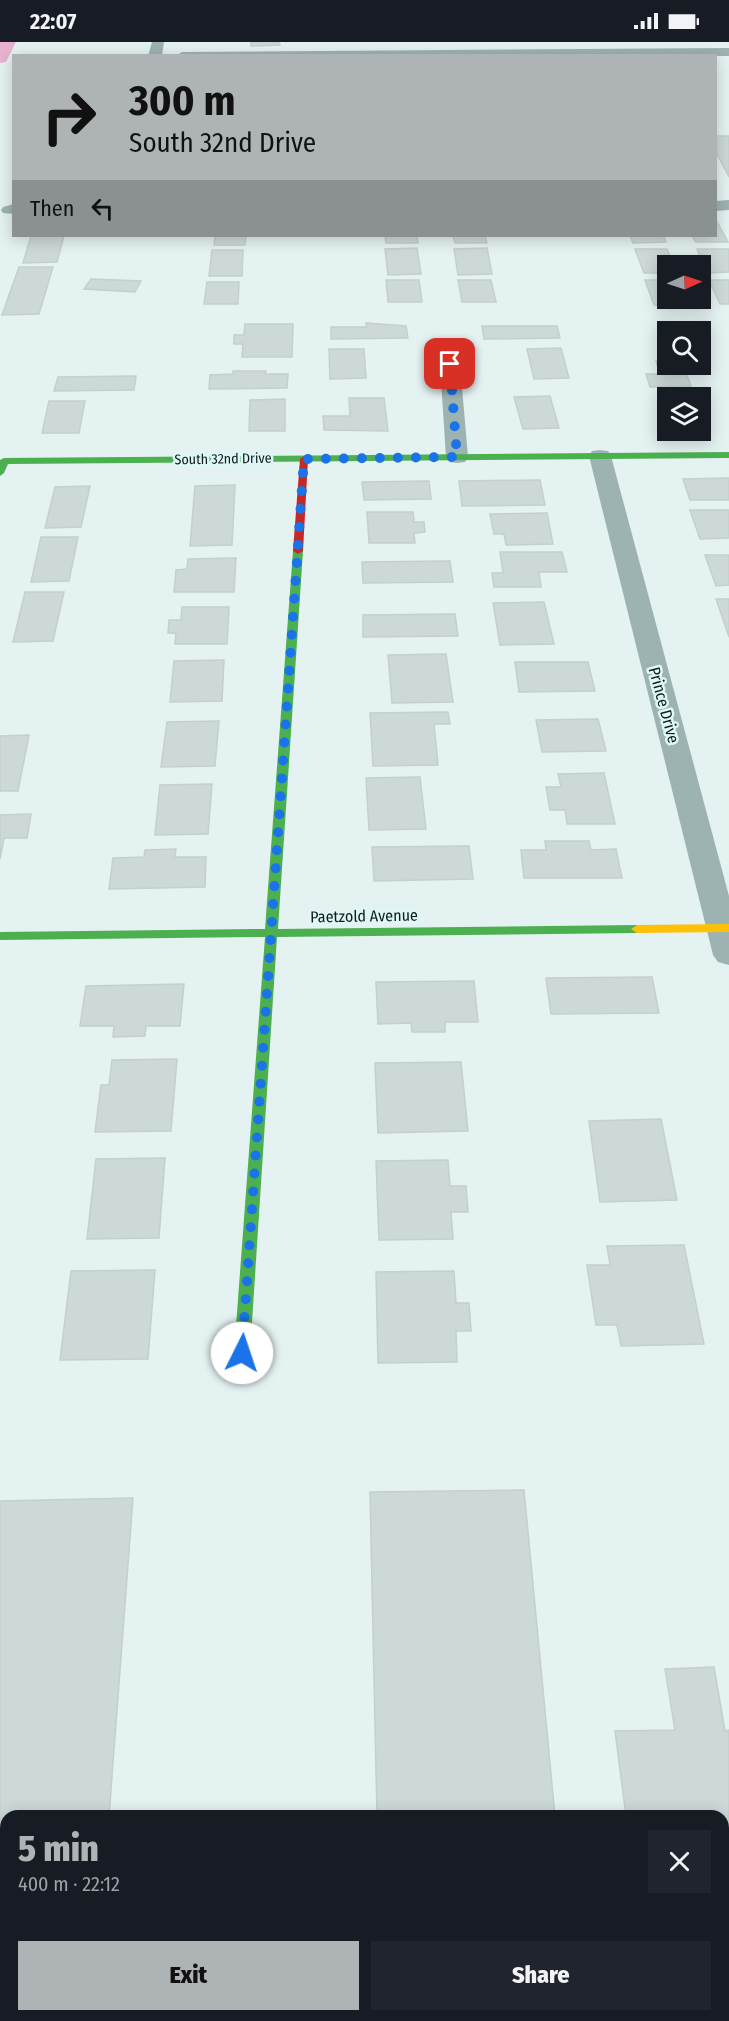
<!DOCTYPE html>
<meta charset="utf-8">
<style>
:root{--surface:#171b24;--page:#20242c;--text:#f1f3f6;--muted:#9ea1a6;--accent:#aeb4b5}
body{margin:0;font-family:"Fira Sans Condensed",sans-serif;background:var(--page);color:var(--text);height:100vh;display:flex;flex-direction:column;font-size:22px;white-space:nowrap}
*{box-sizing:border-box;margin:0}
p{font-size:20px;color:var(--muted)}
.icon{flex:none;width:33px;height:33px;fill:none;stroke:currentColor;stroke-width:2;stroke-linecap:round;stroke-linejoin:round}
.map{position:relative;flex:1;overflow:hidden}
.details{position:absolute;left:0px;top:1768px;width:729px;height:212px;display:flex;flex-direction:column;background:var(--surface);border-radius:18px 18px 0 0;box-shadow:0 3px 15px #0003}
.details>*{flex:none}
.guide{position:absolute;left:12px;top:12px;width:705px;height:183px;border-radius:0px;box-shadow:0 3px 15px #0003;background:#aeb4b5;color:#111;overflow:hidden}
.needle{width:39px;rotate:87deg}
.controls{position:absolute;left:657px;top:213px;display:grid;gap:12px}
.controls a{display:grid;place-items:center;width:54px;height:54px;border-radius:0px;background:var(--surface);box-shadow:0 3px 15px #0003;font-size:30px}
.pin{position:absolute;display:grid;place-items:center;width:51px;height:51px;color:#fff;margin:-26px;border-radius:12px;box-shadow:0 3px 9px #0006}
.me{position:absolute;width:66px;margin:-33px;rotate:4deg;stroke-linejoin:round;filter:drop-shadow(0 0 4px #0008)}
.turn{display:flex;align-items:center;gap:21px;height:126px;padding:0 18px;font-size:27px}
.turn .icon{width:78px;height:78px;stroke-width:2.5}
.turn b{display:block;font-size:42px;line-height:51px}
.then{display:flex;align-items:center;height:57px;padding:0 18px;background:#0003;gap:12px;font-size:22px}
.round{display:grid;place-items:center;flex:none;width:63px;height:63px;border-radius:0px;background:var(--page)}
.summary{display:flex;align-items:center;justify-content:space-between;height:102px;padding:0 18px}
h1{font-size:36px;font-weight:800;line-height:45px;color:var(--accent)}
.primary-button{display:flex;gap:12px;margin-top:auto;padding:12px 18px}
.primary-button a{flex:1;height:69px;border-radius:0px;background:var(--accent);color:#111;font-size:24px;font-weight:800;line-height:69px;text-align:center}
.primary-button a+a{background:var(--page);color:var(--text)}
.status{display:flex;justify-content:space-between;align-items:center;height:42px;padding:0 30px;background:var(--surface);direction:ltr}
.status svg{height:16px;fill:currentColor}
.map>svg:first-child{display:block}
</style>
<div class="status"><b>22:07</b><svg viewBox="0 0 49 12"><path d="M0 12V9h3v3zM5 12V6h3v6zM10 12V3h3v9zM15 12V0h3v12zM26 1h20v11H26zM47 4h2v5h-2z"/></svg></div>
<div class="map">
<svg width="729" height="1979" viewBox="0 0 729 1979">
<rect width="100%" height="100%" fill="#e4f2f1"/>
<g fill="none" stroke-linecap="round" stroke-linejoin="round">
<path fill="#e6b2cf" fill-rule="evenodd" d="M 0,0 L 16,0 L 6,20 L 0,21 Z"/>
</g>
<path fill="#cdd9d8" stroke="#c4cfce" stroke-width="1.5" d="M 251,0 L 279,0 L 280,3 L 251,4 Z
M 716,94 L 729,94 L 729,135 L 716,110 Z
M 716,178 L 728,200 L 696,200 L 692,194 L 716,194 Z
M 31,194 L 64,194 L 57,220 L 23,221 Z
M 215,194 L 246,194 L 245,203 L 214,203 Z
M 385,194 L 417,194 L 418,201 L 386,201 Z
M 453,194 L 485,194 L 487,201 L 455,201 Z
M 630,194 L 664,194 L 666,200 L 633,201 Z
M 417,206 L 421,232 L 388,233 L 385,207 Z
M 487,206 L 492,232 L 458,233 L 454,207 Z
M 635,207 L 667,207 L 674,224 L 668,224 L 668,231 L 644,231 Z
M 697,207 L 729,207 L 729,230 L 707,231 Z
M 212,208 L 243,208 L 242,234 L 209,234 Z
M 19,225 L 53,225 L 39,272 L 2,273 Z
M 91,237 L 141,239 L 135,250 L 84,247 Z
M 386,238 L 419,238 L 422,260 L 388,260 Z
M 458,238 L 491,238 L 496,260 L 462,260 Z
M 645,238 L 668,238 L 668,256 L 686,256 L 689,263 L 654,263 Z
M 709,238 L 729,238 L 729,262 L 720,262 Z
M 207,240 L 239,240 L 238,262 L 204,262 Z
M 366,281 L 406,284 L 408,296 L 331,297 L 331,285 L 367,285 Z
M 245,282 L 293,282 L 292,315 L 242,315 L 243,302 L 234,302 L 234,293 L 244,293 Z
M 482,284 L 557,284 L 560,296 L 484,297 Z
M 561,306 L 569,336 L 534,337 L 527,307 Z
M 329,307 L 364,307 L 366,336 L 330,337 Z
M 656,319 L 668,319 L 668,322 L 683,322 L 691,344 L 650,345 L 646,332 L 660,332 Z
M 233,329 L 266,329 L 265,332 L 288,332 L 287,346 L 209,347 L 210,333 L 233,332 Z
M 136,334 L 134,348 L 54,349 L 58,335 Z
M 550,354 L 559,386 L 523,387 L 514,355 Z
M 349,356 L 384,356 L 388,389 L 324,388 L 323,374 L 350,374 Z
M 285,357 L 285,389 L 249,389 L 250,358 Z
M 49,359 L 85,359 L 79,391 L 42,391 Z
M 729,436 L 729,458 L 690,458 L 683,437 Z
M 540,438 L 545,463 L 462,464 L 459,439 Z
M 429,439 L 431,457 L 364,458 L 362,440 Z
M 235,443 L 232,503 L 190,504 L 195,444 Z
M 90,444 L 81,485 L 45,486 L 55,445 Z
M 690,468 L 729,468 L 729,496 L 700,497 Z
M 367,470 L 413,470 L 414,480 L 424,480 L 425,490 L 414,491 L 415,501 L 369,501 Z
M 547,471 L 553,502 L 506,503 L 504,492 L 494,492 L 490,472 Z
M 41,495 L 78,495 L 69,539 L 31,540 Z
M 500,510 L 562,510 L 567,530 L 539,530 L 541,545 L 494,545 L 492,531 L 503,531 Z
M 705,513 L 729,513 L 729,543 L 716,544 Z
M 236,516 L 234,550 L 174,550 L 176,528 L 187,527 L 188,517 Z
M 450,519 L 453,540 L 363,541 L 362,520 Z
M 25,550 L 64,550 L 53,599 L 13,600 Z
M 716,557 L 729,557 L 729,595 Z
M 544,560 L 554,602 L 500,603 L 493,561 Z
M 182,565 L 229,565 L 227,602 L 175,602 L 176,591 L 168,591 L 169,578 L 181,578 Z
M 455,572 L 458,594 L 363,595 L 363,573 Z
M 446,612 L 453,660 L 392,661 L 388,613 Z
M 224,618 L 222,659 L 170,660 L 174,619 Z
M 515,620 L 588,620 L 595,649 L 519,650 Z
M 448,670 L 450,682 L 434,682 L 438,723 L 373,724 L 370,671 Z
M 598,677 L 606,709 L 542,710 L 536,678 Z
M 219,679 L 215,724 L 161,725 L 167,680 Z
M 29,693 L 18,749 L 0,749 L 0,694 Z
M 604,731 L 615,782 L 567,782 L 565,768 L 550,768 L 546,745 L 561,745 L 558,732 Z
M 420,735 L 426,787 L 369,788 L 366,736 Z
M 212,742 L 208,792 L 155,793 L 160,743 Z
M 31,772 L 27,796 L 4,796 L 0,817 L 0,773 Z
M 545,799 L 589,799 L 591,808 L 616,807 L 622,836 L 524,836 L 521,808 L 546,808 Z
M 469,804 L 473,837 L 374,839 L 372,805 Z
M 176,807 L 175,815 L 206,815 L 205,845 L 109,847 L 113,816 L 144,815 L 145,808 Z
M 652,935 L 659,971 L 551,972 L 546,936 Z
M 474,939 L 478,980 L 445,980 L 445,990 L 412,990 L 411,981 L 378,982 L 376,940 Z
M 184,942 L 180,984 L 146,984 L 145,994 L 113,995 L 114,984 L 80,984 L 86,944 Z
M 177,1017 L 171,1089 L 95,1090 L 101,1043 L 109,1043 L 112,1018 Z
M 461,1020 L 468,1089 L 378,1091 L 375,1021 Z
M 661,1077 L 677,1158 L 600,1160 L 589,1079 Z
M 165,1116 L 159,1196 L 87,1197 L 96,1117 Z
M 448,1118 L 450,1144 L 466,1144 L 468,1170 L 451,1170 L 453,1197 L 379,1198 L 376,1119 Z
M 684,1203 L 704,1302 L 621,1304 L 617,1283 L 596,1283 L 587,1223 L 610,1223 L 607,1204 Z
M 155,1228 L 148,1317 L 60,1318 L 71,1229 Z
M 454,1229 L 456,1261 L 469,1261 L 471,1289 L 456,1289 L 457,1320 L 378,1321 L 376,1230 Z
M 524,1448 L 555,1774 L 377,1774 L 370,1450 Z
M 133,1456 L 109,1774 L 6,1774 L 6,1877 L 0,1877 L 0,1459 Z
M 714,1625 L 725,1689 L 729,1688 L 729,1892 L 723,1892 L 723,1774 L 626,1774 L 615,1689 L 675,1688 L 665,1627 Z"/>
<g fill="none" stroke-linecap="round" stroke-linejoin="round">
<path fill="#9db3b2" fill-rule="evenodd" d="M 152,0 L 164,0 L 162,14 L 148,14 Z
M 729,6 L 729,14 L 176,14 L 182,10 Z
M 729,158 L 729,168 L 716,169 L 716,159 Z
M 14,162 L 14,172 L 3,171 L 1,168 L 3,165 Z
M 450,316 L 457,318 L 460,322 L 468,415 L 465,420 L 457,421 L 449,420 L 446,415 L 440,322 L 443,318 Z
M 600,408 L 608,409 L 611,414 L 729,854 L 729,923 L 718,920 L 713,913 L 589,414 L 592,409 Z"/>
<path fill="#4caf50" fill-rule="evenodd" d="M 729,410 L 729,416 L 8,422 L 4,431 L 0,434 L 0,418 L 4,416 Z
M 298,506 L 303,509 L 278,887 L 637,883 L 643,887 L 637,891 L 277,895 L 250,1311 L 248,1315 L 242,1317 L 236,1315 L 234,1311 L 265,895 L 0,898 L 0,890 L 265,887 L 293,509 Z"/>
<path fill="#ffc107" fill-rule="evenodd" d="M 729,882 L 729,890 L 637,891 L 631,887 L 637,883 Z"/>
<path fill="#c62828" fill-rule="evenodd" d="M 304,414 L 308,417 L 303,509 L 298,512 L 293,509 L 300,417 Z"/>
</g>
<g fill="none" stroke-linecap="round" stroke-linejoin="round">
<path stroke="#1a73e8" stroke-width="10" stroke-dasharray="0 18" d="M 242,1311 L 304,417 L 457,415 L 450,322"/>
</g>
<g text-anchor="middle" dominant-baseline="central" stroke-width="5" stroke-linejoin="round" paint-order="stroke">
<g font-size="14" fill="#121b1b" stroke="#def8f7">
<text transform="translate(223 417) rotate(-1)">South 32nd Drive</text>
</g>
<g font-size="16" fill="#121b1b" stroke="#def8f7">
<text transform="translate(664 663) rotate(75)">Prince Drive</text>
<text transform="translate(364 874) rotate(-1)">Paetzold Avenue</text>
</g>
</g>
</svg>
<div class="controls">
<a><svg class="needle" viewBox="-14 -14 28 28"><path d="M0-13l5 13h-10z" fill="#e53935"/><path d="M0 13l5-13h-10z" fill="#9ea1a6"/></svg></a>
<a><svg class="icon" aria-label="search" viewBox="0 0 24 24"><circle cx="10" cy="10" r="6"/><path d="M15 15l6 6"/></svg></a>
<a><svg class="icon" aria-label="layers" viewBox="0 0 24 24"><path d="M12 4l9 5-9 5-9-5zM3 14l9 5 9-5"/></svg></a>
</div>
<div class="pin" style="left:450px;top:322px;background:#d93025"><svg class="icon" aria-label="arrive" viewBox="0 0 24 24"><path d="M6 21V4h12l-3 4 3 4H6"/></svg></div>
<svg class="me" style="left:242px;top:1311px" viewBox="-20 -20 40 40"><circle r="19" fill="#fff"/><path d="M0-13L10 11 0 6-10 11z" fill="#1a73e8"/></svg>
<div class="guide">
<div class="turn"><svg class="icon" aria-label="right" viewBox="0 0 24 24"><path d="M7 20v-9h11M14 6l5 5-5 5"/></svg><div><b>300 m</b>South 32nd Drive</div></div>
<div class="then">Then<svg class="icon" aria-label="left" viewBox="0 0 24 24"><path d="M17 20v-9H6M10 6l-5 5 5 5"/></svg></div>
</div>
<section class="details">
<div class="summary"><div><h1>5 min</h1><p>400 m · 22:12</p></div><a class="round"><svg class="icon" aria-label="close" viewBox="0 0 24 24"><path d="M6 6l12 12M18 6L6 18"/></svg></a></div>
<div class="primary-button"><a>Exit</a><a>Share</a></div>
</section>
</div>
